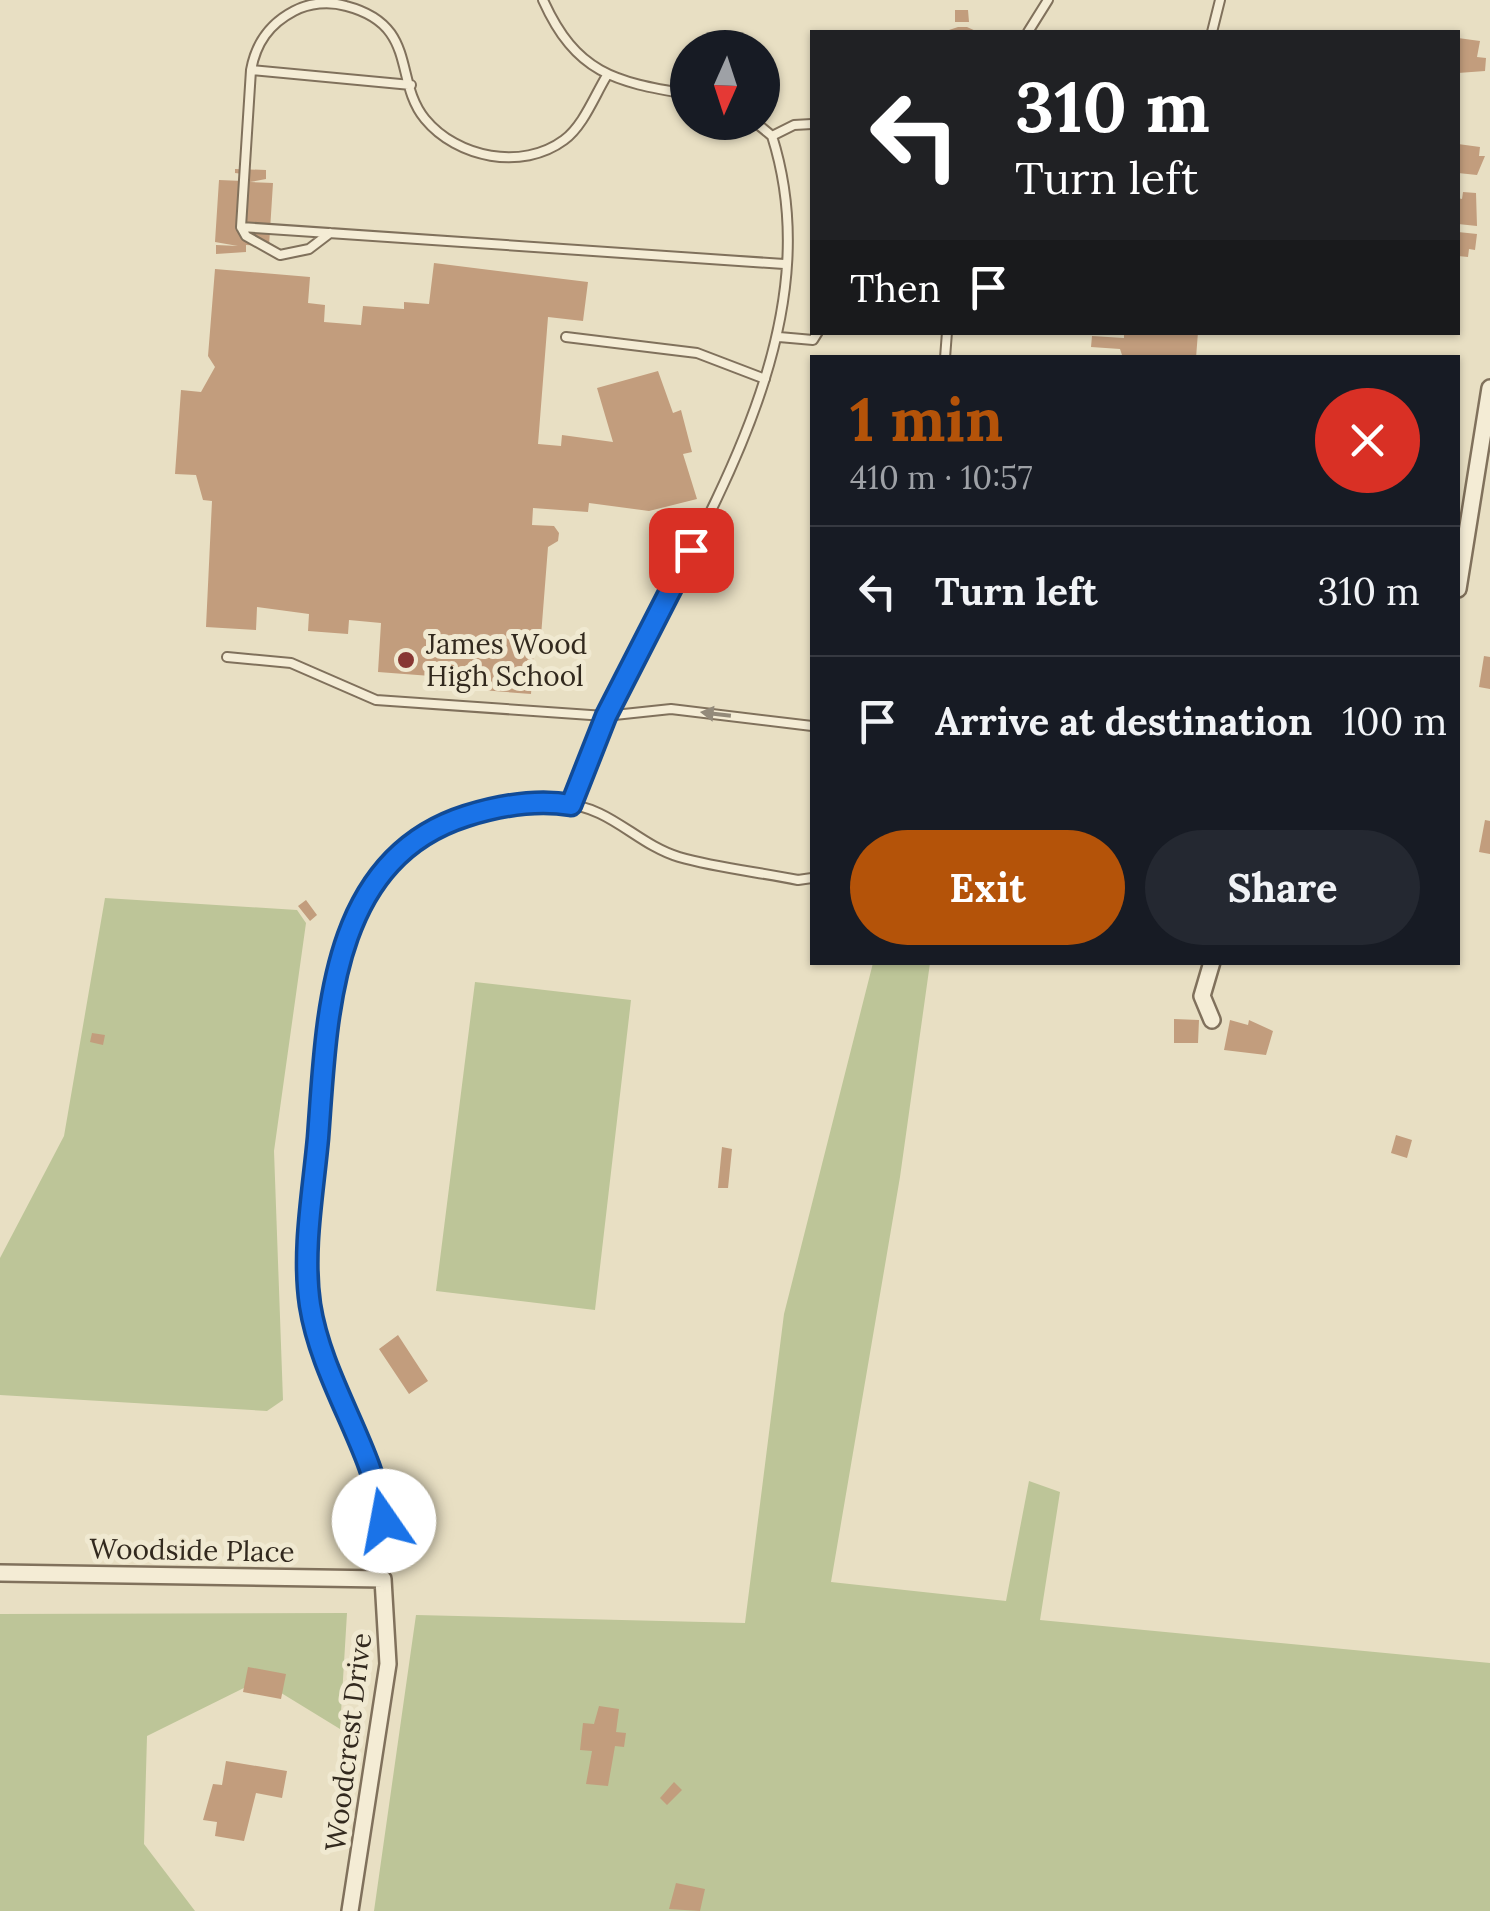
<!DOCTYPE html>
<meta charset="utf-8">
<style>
:root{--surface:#171b24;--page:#242831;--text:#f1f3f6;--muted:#9ea1a6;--line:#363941;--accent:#b45309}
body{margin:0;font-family:Lora,serif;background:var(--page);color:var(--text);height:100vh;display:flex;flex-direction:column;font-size:38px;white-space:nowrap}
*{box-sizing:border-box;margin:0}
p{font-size:32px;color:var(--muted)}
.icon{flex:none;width:55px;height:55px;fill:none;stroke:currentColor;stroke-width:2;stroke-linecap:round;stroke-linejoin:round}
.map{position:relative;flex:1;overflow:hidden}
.drawer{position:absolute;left:810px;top:355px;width:650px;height:610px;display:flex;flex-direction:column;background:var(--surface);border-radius:0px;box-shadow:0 2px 8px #0004}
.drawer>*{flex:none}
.guide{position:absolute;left:810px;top:30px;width:650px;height:305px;border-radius:0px;box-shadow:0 2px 8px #0004;background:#202124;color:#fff;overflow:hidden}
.needle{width:65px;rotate:183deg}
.fabs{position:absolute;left:670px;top:30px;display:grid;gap:20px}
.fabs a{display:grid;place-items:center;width:110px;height:110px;border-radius:50%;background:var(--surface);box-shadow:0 2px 8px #0004;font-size:50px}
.pin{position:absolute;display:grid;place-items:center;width:85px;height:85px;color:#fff;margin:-42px;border-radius:20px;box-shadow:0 5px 15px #0006}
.me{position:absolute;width:110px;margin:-55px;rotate:348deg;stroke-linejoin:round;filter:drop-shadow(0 0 8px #0008)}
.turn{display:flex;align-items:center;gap:35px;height:210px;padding:0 40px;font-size:45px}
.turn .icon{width:130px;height:130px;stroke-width:2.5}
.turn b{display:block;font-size:70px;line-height:85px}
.then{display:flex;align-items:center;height:95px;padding:0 40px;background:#0003;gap:20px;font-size:38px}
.round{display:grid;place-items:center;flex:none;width:105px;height:105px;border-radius:52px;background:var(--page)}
.overview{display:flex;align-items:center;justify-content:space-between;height:170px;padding:0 40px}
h1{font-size:60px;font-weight:700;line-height:75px;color:var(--accent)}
.cta{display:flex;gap:20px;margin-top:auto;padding:20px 40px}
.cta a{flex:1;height:115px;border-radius:60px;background:var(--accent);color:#fff;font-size:40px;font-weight:700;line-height:115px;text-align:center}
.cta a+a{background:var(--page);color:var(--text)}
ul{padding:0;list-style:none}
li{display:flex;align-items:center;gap:30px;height:130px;padding:0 40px;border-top:2px solid var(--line)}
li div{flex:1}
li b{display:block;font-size:38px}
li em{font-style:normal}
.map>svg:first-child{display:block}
</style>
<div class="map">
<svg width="1490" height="1911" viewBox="0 0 1490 1911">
<rect width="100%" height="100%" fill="#e8dfc3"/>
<path fill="#bdc598" d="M 105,898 L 297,910 L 306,923 L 274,1151 L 283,1400 L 267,1411 L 0,1395 L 0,1258 L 64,1136 Z
M 873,963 L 930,963 L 900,1177 L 831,1582 L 1006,1601 L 1029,1481 L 1060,1492 L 1040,1620 L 1490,1663 L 1490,1911 L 374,1911 L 416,1615 L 745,1623 L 784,1314 Z
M 475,982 L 631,1000 L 595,1310 L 436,1291 Z
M 347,1613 L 340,1729 L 260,1680 L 147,1736 L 144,1844 L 195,1911 L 0,1911 L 0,1614 Z"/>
<path fill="#c29d7d" d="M 955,10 L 968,10 L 969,22 L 955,22 Z
M 958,27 L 967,27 L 978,32 L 943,32 Z
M 1458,38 L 1480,41 L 1477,57 L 1486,58 L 1485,71 L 1458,73 Z
M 1458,144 L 1480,147 L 1479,156 L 1485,156 L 1477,175 L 1458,173 Z
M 235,169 L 266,170 L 266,179 L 250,182 L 273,183 L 269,246 L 246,245 L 246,252 L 216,254 L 216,245 L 238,246 L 215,242 L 219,180 L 243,181 L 243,174 L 235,173 Z
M 1463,192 L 1476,193 L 1477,226 L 1458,224 L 1458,198 L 1462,199 Z
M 1458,232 L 1477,234 L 1475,250 L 1469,249 L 1468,257 L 1458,256 Z
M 434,263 L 588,282 L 583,321 L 548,317 L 538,444 L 561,446 L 562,435 L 613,442 L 597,388 L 658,371 L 673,413 L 681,410 L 692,452 L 683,454 L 697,499 L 649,511 L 589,503 L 588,512 L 533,508 L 532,525 L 554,526 L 559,533 L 558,541 L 548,547 L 541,636 L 535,636 L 531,694 L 444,687 L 444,677 L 378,672 L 381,623 L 349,620 L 348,634 L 308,631 L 309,614 L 257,607 L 256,630 L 206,627 L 212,501 L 203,500 L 196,475 L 175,474 L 181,390 L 201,392 L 215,367 L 208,356 L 215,269 L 310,277 L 308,303 L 325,305 L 324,322 L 361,325 L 363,306 L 404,309 L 404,302 L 429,304 Z
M 1124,332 L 1198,332 L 1196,358 L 1123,358 L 1120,349 L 1091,347 L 1092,336 L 1124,338 Z
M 1484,656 L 1490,657 L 1490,689 L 1479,687 Z
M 1485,820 L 1490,821 L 1490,854 L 1479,852 Z
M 306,900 L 317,915 L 310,921 L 298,906 Z
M 1174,1019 L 1199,1020 L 1198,1043 L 1174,1043 Z
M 1230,1020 L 1248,1025 L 1249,1020 L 1273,1031 L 1266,1055 L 1224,1050 Z
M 92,1033 L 105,1035 L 103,1045 L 90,1042 Z
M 1396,1135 L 1412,1140 L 1407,1158 L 1391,1153 Z
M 722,1147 L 732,1149 L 728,1188 L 718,1188 Z
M 398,1335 L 428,1381 L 409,1394 L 379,1349 Z
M 248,1667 L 286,1674 L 281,1699 L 243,1692 Z
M 599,1706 L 619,1709 L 616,1732 L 626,1733 L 624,1747 L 615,1746 L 608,1786 L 586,1784 L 592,1751 L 580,1750 L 583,1723 L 594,1724 Z
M 226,1761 L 287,1771 L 282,1798 L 256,1793 L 244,1841 L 215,1836 L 217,1822 L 203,1820 L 213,1784 L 222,1785 Z
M 674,1782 L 682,1790 L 667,1805 L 660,1798 Z
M 676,1883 L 705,1889 L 700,1911 L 669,1909 Z"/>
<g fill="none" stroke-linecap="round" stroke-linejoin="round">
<g stroke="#80715c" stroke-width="12">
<path id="service" d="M 543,0 C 576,73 614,82 688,94
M 1028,32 L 1048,0
M 1212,32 L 1220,0
M 251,70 L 241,227 L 246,236 L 280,255 L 309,249 L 330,233
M 411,85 L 251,70 C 256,43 269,24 294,11 C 309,3 329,1 346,6 C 419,25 393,80 425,119 C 457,158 522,171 564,140 C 583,126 594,97 606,77
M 755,122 L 772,136 L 794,125 L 812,124
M 241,227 L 784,264
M 566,337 L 697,353 L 765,379
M 779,337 L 813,340 L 818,332
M 945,358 L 947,332
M 227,657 L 291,663 L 376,700 L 605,716 L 671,709 L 812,726
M 571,805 C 583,774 593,742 607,712 C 691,538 836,338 772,136
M 383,1579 C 383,1549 386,1517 378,1488 C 362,1427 324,1373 311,1311 C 300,1256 313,1193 318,1137 C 331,971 344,793 563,804 C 610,806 636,844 679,857 C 717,868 759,872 798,880 L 812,878"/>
</g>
<g stroke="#80715c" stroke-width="20">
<path id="minor" d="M 1458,589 L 1490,388
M 1212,1020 L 1202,996 L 1212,962
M 0,1573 L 383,1579 L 388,1664 L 350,1911"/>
</g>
<use href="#service" stroke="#f4ecd5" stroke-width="8"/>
<use href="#minor" stroke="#f4ecd5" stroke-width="15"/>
</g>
<defs><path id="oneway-solid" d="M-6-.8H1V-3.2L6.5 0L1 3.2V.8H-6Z" transform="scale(2.5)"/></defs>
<use fill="#938a7a" href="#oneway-solid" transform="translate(716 714) rotate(-173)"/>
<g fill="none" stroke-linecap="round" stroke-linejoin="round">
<g stroke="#114b97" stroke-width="25">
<path id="route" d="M 384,1521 C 372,1445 322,1381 310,1305 C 302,1251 313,1193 318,1138 C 327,1019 328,860 466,816 C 498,806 537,799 571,805 L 606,716 L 691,550"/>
</g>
<use href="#route" stroke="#1a73e8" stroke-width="18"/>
</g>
<circle fill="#883733" stroke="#f0e9d1" stroke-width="4" cx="406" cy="660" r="10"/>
<g text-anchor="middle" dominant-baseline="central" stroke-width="10" stroke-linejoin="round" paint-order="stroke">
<g font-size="28" fill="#32291e" stroke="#f0e9d1" text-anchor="start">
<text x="426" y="644">James Wood<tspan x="426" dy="32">High School</tspan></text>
</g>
<g font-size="28" fill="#32291e" stroke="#f0e9d1">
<text transform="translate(192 1550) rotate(1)">Woodside Place</text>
<text transform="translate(348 1742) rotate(-83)">Woodcrest Drive</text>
</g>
</g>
</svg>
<div class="fabs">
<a><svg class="needle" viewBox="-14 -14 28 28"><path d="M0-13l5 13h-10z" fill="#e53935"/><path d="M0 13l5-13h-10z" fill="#9ea1a6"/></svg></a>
</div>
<div class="pin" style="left:691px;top:550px;background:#d93025"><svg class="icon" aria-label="arrive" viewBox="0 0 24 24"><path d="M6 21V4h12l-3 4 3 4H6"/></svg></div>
<svg class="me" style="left:384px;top:1521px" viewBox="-20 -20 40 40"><circle r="19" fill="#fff"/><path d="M0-13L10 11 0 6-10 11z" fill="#1a73e8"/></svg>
<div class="guide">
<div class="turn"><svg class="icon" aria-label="left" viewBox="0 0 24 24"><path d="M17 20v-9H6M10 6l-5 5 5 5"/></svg><div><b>310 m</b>Turn left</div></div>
<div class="then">Then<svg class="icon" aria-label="arrive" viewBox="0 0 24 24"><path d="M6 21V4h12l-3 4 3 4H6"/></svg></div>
</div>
<section class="drawer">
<div class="overview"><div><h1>1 min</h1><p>410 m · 10:57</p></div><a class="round" style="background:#d93025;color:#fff"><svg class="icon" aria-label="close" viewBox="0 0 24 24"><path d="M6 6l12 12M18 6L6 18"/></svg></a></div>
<ul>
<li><svg class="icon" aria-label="left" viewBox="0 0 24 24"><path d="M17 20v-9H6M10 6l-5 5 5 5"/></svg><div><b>Turn left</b></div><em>310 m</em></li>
<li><svg class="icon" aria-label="arrive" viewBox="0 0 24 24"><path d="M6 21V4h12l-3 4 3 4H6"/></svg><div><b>Arrive at destination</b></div><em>100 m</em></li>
</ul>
<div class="cta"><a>Exit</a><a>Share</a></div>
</section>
</div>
